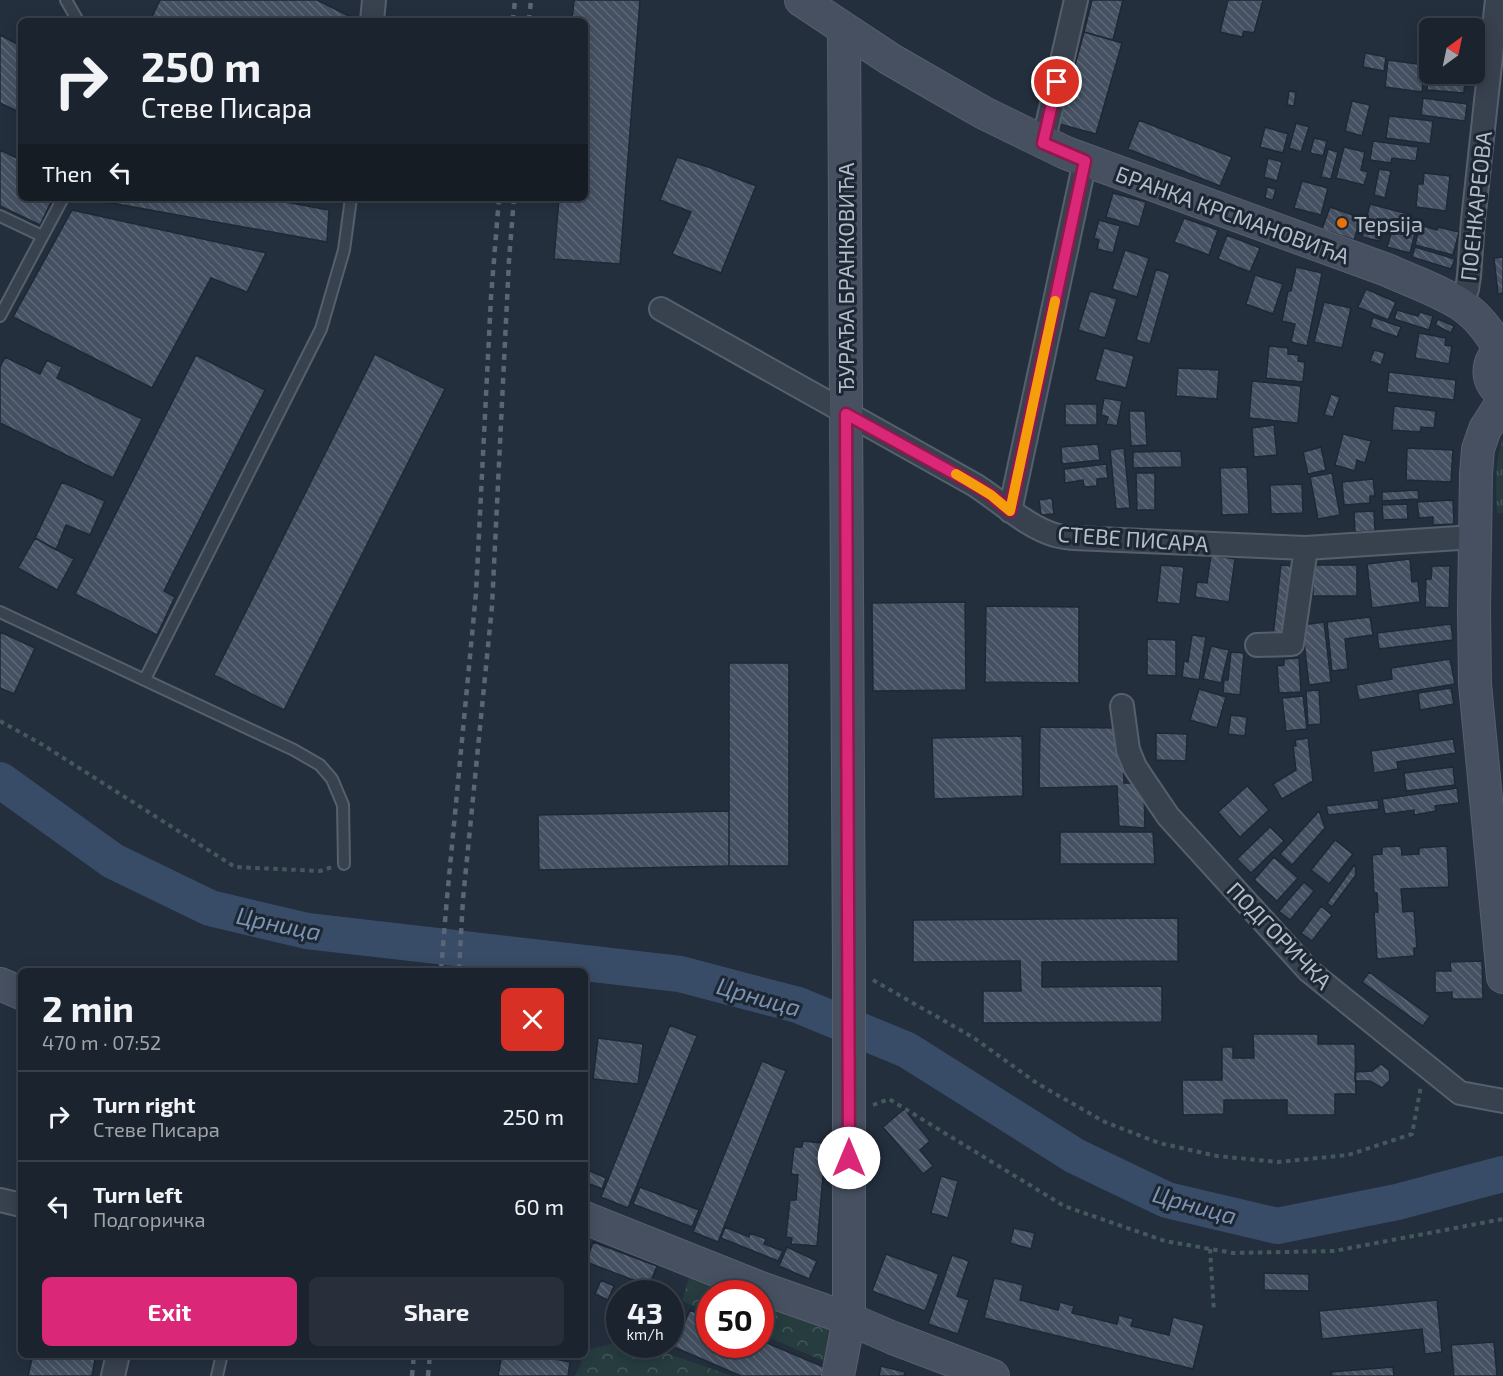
<!DOCTYPE html>
<meta charset="utf-8">
<style>
:root{--surface:#1b232e;--page:#282f3a;--text:#f1f3f6;--muted:#a0a4aa;--line:#39404a;--accent:#db2777}
body{margin:0;font-family:"Exo 2",sans-serif;background:var(--page);color:var(--text);height:100vh;display:flex;flex-direction:column;font-size:22px;white-space:nowrap}
*{box-sizing:border-box;margin:0}
p{font-size:20px;color:var(--muted)}
.icon{flex:none;width:33px;height:33px;fill:none;stroke:currentColor;stroke-width:2;stroke-linecap:round;stroke-linejoin:round}
.map{position:relative;flex:1;overflow:hidden}
.side{position:absolute;left:18px;top:968px;width:570px;height:390px;display:flex;flex-direction:column;background:var(--surface);border-radius:9px;box-shadow:0 3px 15px #0003,0 0 0 2px var(--line)}
.side>*{flex:none}
.banner{position:absolute;left:18px;top:18px;width:570px;height:183px;border-radius:9px;box-shadow:0 3px 15px #0003,0 0 0 2px var(--line);background:#1b232e;color:var(--text);overflow:hidden}
.needle{width:39px;rotate:33deg}
.controls{position:absolute;left:1419px;top:18px;display:grid;gap:12px}
.controls a{display:grid;place-items:center;width:66px;height:66px;border-radius:9px;background:var(--surface);box-shadow:0 3px 15px #0003,0 0 0 2px var(--line);font-size:30px}
.speed{position:absolute;left:606px;top:1280px;display:flex;gap:12px;font-size:30px;font-weight:700;text-align:center}
.speed>*{display:grid;place-content:center;width:78px;height:78px;border-radius:50%;background:var(--surface);box-shadow:0 3px 15px #0003,0 0 0 2px var(--line);line-height:1}
.speed small{font-size:15px;font-weight:400}
.speed .limit{border:9px solid #d22;background:#fff;color:#111}
.pin{position:absolute;display:grid;place-items:center;width:51px;height:51px;color:#fff;margin:-26px;border:3px solid #fff;border-radius:50%;box-shadow:0 2px 6px #0007}
.me{position:absolute;width:66px;margin:-33px;rotate:0deg;stroke-linejoin:round;filter:drop-shadow(0 0 4px #0008)}
.turn{display:flex;align-items:center;gap:21px;height:126px;padding:0 24px;font-size:27px}
.turn .icon{width:78px;height:78px;stroke-width:2.5}
.turn b{display:block;font-size:42px;line-height:51px}
.then{display:flex;align-items:center;height:57px;padding:0 24px;background:#0003;gap:12px;font-size:22px}
.round{display:grid;place-items:center;flex:none;width:63px;height:63px;border-radius:9px;background:var(--page)}
.headline{display:flex;align-items:center;justify-content:space-between;height:102px;padding:0 24px}
h1{font-size:36px;font-weight:700;line-height:45px}
.button{display:flex;gap:12px;margin-top:auto;padding:12px 24px}
.button a{flex:1;height:69px;border-radius:9px;background:var(--accent);color:#fff;font-size:24px;font-weight:700;line-height:69px;text-align:center}
.button a+a{background:var(--page);color:var(--text)}
ul{padding:0;list-style:none}
li{display:flex;align-items:center;gap:18px;height:90px;padding:0 24px;border-top:2px solid var(--line)}
li div{flex:1}
li b{display:block;font-size:22px}
li em{font-style:normal}
.map>svg:first-child{display:block}
</style>
<div class="map">
<svg width="1503" height="1376" viewBox="0 0 1503 1376">
<defs>
<pattern id="forest-crowns" width="20" height="18" patternUnits="userSpaceOnUse" patternTransform="scale(1.5)"><rect width="20" height="18" fill="#263c3f"/><path d="M2 6a3 3 0 1 1 6 0M12 15a3 3 0 1 1 6 0" fill="none" stroke="#435659"/></pattern>
<pattern id="park-tufts" width="24" height="20" patternUnits="userSpaceOnUse" patternTransform="scale(1.5)"><rect width="24" height="20" fill="#263c3f"/><path d="M3 7l-1-3M5 7V3M7 7l1-3M15 17l-1-3M17 17v-4M19 17l1-3" fill="none" stroke="#435659"/></pattern>
<pattern id="building-back-hatch" width="6" height="6" patternUnits="userSpaceOnUse" patternTransform="scale(1.5)"><rect width="6" height="6" fill="#455162"/><path d="M-1 5l2 2M0 0l6 6M5-1l2 2" fill="none" stroke="#5d6877"/></pattern>
</defs>
<rect width="100%" height="100%" fill="#242f3e"/>
<path fill="url(#forest-crowns)" d="M 691,1271 L 751,1293 L 710,1293 L 709,1313 L 682,1301 Z
M 760,1296 L 836,1325 L 828,1363 L 761,1334 Z
M 619,1342 L 620,1344 L 641,1344 L 732,1376 L 575,1376 L 587,1350 Z"/>
<path fill="url(#park-tufts)" d="M 1503,439 L 1503,513 L 1497,513 C 1496,488 1494,464 1503,439 Z"/>
<g fill="none" stroke-linecap="round" stroke-linejoin="round">
<path stroke="#394c67" stroke-width="36" d="M 0,780 L 113,861 L 210,908 L 307,931 L 680,974 L 798,1005 L 907,1050 L 1075,1156 L 1167,1200 L 1277,1226 L 1397,1202 L 1503,1174"/>
</g>
<path fill="url(#building-back-hatch)" stroke="#1f2835" stroke-width="1.5" d="M 160,0 L 317,0 L 357,20 L 356,21 L 150,21 Z
M 574,0 L 640,0 L 620,264 L 554,259 L 559,198 L 585,198 L 585,21 L 572,21 Z
M 1092,0 L 1123,0 L 1113,40 L 1084,32 Z
M 1228,0 L 1263,0 L 1254,33 L 1244,31 L 1242,37 L 1220,32 Z
M 1084,32 L 1122,43 L 1096,134 L 1059,124 Z
M 0,35 L 21,46 L 21,113 L 0,103 Z
M 1365,53 L 1386,57 L 1384,71 L 1363,67 Z
M 1388,60 L 1425,65 L 1422,92 L 1385,87 Z
M 1429,66 L 1430,74 L 1465,74 L 1464,93 L 1427,90 Z
M 1289,91 L 1296,92 L 1294,106 L 1287,105 Z
M 1423,98 L 1467,104 L 1465,121 L 1421,115 Z
M 1352,101 L 1370,105 L 1362,136 L 1345,131 Z
M 1389,116 L 1433,121 L 1430,144 L 1386,138 Z
M 1139,120 L 1232,157 L 1220,186 L 1128,149 Z
M 1296,123 L 1309,127 L 1301,152 L 1289,148 Z
M 1265,127 L 1288,134 L 1283,153 L 1260,147 Z
M 1314,138 L 1327,141 L 1323,156 L 1310,153 Z
M 1373,141 L 1418,147 L 1416,161 L 1392,158 L 1391,163 L 1370,160 Z
M 1344,147 L 1365,152 L 1361,170 L 1368,172 L 1364,185 L 1336,178 Z
M 1328,149 L 1338,152 L 1331,179 L 1321,177 Z
M 0,150 L 21,160 L 21,198 L 53,198 L 40,225 L 0,206 Z
M 677,157 L 711,168 L 756,186 L 721,273 L 672,254 L 691,212 L 660,200 Z
M 1268,158 L 1282,162 L 1277,181 L 1264,177 Z
M 1379,169 L 1391,171 L 1385,198 L 1374,195 Z
M 1424,173 L 1450,176 L 1446,211 L 1416,207 L 1418,184 L 1423,184 Z
M 1302,181 L 1328,188 L 1321,215 L 1294,208 Z
M 1267,187 L 1276,189 L 1273,200 L 1265,198 Z
M 1113,193 L 1146,202 L 1139,227 L 1106,217 Z
M 84,198 L 264,198 L 329,210 L 327,242 Z
M 1370,204 L 1412,215 L 1409,226 L 1391,221 L 1389,230 L 1383,228 L 1379,241 L 1362,237 Z
M 1330,207 L 1361,218 L 1354,240 L 1322,229 Z
M 72,210 L 266,253 L 247,292 L 211,278 L 152,388 L 13,317 Z
M 1184,218 L 1218,230 L 1209,255 L 1174,242 Z
M 1099,220 L 1120,226 L 1113,253 L 1097,249 L 1099,240 L 1094,238 Z
M 1420,225 L 1437,230 L 1438,227 L 1459,232 L 1453,255 L 1415,245 Z
M 1393,227 L 1415,233 L 1410,253 L 1387,247 Z
M 1227,235 L 1260,248 L 1250,272 L 1218,259 Z
M 1415,247 L 1455,259 L 1451,269 L 1412,257 Z
M 1125,250 L 1149,258 L 1137,297 L 1112,289 Z
M 1503,257 L 1503,293 L 1498,294 L 1494,258 Z
M 1296,267 L 1322,273 L 1307,346 L 1291,342 L 1295,324 L 1282,321 L 1288,291 L 1291,291 Z
M 1156,269 L 1170,274 L 1150,344 L 1136,340 Z
M 1255,275 L 1283,284 L 1273,314 L 1246,304 Z
M 1366,289 L 1396,302 L 1388,320 L 1358,307 Z
M 1090,291 L 1117,299 L 1105,338 L 1078,330 Z
M 1324,302 L 1351,308 L 1342,348 L 1314,342 Z
M 1397,310 L 1418,316 L 1420,312 L 1433,316 L 1429,330 L 1394,319 Z
M 1373,317 L 1401,327 L 1397,337 L 1370,327 Z
M 1438,319 L 1454,326 L 1451,333 L 1435,325 Z
M 1419,333 L 1446,338 L 1445,345 L 1452,346 L 1449,364 L 1415,358 Z
M 1269,346 L 1288,348 L 1288,354 L 1299,355 L 1298,361 L 1305,362 L 1303,382 L 1266,378 Z
M 1104,348 L 1134,356 L 1126,388 L 1095,380 Z
M 1374,350 L 1385,353 L 1381,365 L 1370,361 Z
M 375,354 L 445,389 L 284,710 L 214,675 Z
M 196,355 L 265,390 L 164,591 L 175,597 L 157,635 L 75,594 Z
M 5,357 L 40,374 L 47,360 L 62,367 L 57,378 L 142,419 L 113,478 L 0,423 L 0,367 Z
M 1178,368 L 1219,370 L 1217,399 L 1176,396 Z
M 1389,372 L 1456,380 L 1454,400 L 1387,392 Z
M 1252,381 L 1301,386 L 1298,423 L 1249,418 Z
M 1331,394 L 1340,397 L 1333,417 L 1324,415 Z
M 1104,398 L 1122,401 L 1117,426 L 1106,424 L 1108,417 L 1101,415 Z
M 1065,404 L 1097,404 L 1097,425 L 1065,425 Z
M 1394,406 L 1436,411 L 1434,428 L 1421,427 L 1420,432 L 1392,430 Z
M 1129,411 L 1145,411 L 1147,445 L 1131,446 Z
M 1274,425 L 1277,455 L 1254,457 L 1252,428 Z
M 1343,434 L 1371,441 L 1365,463 L 1357,460 L 1355,471 L 1335,465 Z
M 1098,444 L 1100,460 L 1062,464 L 1061,447 Z
M 1321,447 L 1326,470 L 1308,474 L 1303,452 Z
M 1124,448 L 1130,508 L 1116,509 L 1110,450 Z
M 1407,448 L 1453,450 L 1451,482 L 1406,480 Z
M 1181,451 L 1182,467 L 1133,468 L 1133,452 Z
M 1106,464 L 1108,478 L 1097,479 L 1097,486 L 1084,487 L 1083,480 L 1065,483 L 1064,469 Z
M 1247,467 L 1249,514 L 1222,515 L 1220,468 Z
M 1136,473 L 1155,473 L 1155,510 L 1137,510 Z
M 1332,473 L 1340,515 L 1318,519 L 1310,477 Z
M 1373,479 L 1375,496 L 1370,496 L 1370,503 L 1344,505 L 1342,482 Z
M 62,482 L 105,501 L 90,535 L 66,525 L 56,550 L 35,538 Z
M 1302,484 L 1303,513 L 1271,514 L 1270,485 Z
M 1418,490 L 1419,499 L 1382,501 L 1382,492 Z
M 1052,498 L 1054,514 L 1041,515 L 1039,500 Z
M 1453,500 L 1454,524 L 1433,525 L 1433,517 L 1419,518 L 1417,502 Z
M 1407,504 L 1408,519 L 1383,520 L 1382,505 Z
M 1374,511 L 1375,531 L 1355,532 L 1354,512 Z
M 35,538 L 74,559 L 57,590 L 18,568 Z
M 1211,555 L 1235,559 L 1229,602 L 1195,597 L 1197,582 L 1207,583 Z
M 1410,559 L 1412,582 L 1418,581 L 1420,602 L 1372,608 L 1367,564 Z
M 1161,565 L 1184,567 L 1180,604 L 1157,602 Z
M 1281,565 L 1294,566 L 1286,637 L 1273,636 Z
M 1313,565 L 1357,565 L 1357,596 L 1313,596 Z
M 1432,566 L 1450,566 L 1449,608 L 1425,607 L 1426,579 L 1431,579 Z
M 965,602 L 966,690 L 873,691 L 872,603 Z
M 986,606 L 1079,607 L 1079,683 L 985,682 Z
M 1370,617 L 1373,635 L 1345,639 L 1348,669 L 1332,671 L 1327,622 Z
M 1324,622 L 1331,682 L 1309,685 L 1302,625 Z
M 1451,624 L 1453,640 L 1379,649 L 1377,633 Z
M 0,632 L 35,648 L 14,694 L 0,688 Z
M 1192,635 L 1206,637 L 1199,680 L 1182,677 L 1184,661 L 1188,662 Z
M 1147,639 L 1176,640 L 1176,676 L 1147,675 Z
M 1211,646 L 1229,650 L 1221,683 L 1203,679 Z
M 1231,652 L 1244,653 L 1240,695 L 1223,693 L 1224,680 L 1228,680 Z
M 1299,658 L 1301,692 L 1279,693 L 1277,666 L 1284,665 L 1284,659 Z
M 1450,659 L 1455,684 L 1359,700 L 1356,685 L 1392,679 L 1391,668 Z
M 729,663 L 789,663 L 789,866 L 729,866 Z
M 1451,688 L 1454,704 L 1420,710 L 1418,693 Z
M 1199,689 L 1226,697 L 1217,728 L 1190,720 Z
M 1319,690 L 1321,724 L 1308,725 L 1306,691 Z
M 1303,696 L 1307,729 L 1286,731 L 1282,698 Z
M 1231,715 L 1247,717 L 1245,736 L 1228,734 Z
M 1040,727 L 1122,728 L 1124,783 L 1143,783 L 1144,791 L 1145,828 L 1119,826 L 1117,786 L 1039,788 Z
M 1156,733 L 1187,734 L 1186,761 L 1156,760 Z
M 1022,736 L 1023,796 L 934,799 L 932,738 Z
M 1308,738 L 1313,781 L 1282,799 L 1273,784 L 1296,770 L 1293,746 L 1296,746 L 1295,740 Z
M 1453,739 L 1456,753 L 1397,762 L 1398,769 L 1374,773 L 1371,751 Z
M 1453,767 L 1455,785 L 1406,791 L 1404,773 Z
M 1247,786 L 1269,810 L 1240,837 L 1218,812 Z
M 1457,788 L 1459,803 L 1435,806 L 1436,811 L 1414,815 L 1414,810 L 1385,814 L 1382,799 Z
M 1378,800 L 1379,809 L 1328,815 L 1326,806 Z
M 729,811 L 729,866 L 539,870 L 538,815 Z
M 1319,811 L 1325,828 L 1292,865 L 1280,854 Z
M 1270,827 L 1284,841 L 1251,873 L 1237,859 Z
M 1060,832 L 1153,832 L 1155,864 L 1060,864 Z
M 1335,840 L 1353,854 L 1329,884 L 1311,870 Z
M 1401,846 L 1402,855 L 1419,854 L 1419,848 L 1447,846 L 1449,887 L 1401,889 L 1403,912 L 1414,911 L 1417,948 L 1414,948 L 1414,956 L 1377,959 L 1374,912 L 1378,912 L 1377,893 L 1374,893 L 1372,855 L 1382,854 L 1382,847 Z
M 1274,857 L 1298,878 L 1277,901 L 1254,880 Z
M 1355,864 L 1356,875 L 1332,907 L 1327,903 Z
M 1304,882 L 1314,891 L 1290,920 L 1279,911 Z
M 1321,906 L 1332,915 L 1312,941 L 1301,933 Z
M 1178,918 L 1178,961 L 1042,962 L 1042,987 L 1162,986 L 1162,1022 L 983,1023 L 983,991 L 1021,991 L 1020,961 L 913,962 L 913,920 Z
M 1482,961 L 1483,999 L 1452,999 L 1452,992 L 1435,993 L 1435,971 L 1451,971 L 1450,962 Z
M 1369,972 L 1430,1016 L 1423,1026 L 1362,982 Z
M 670,1025 L 697,1036 L 628,1208 L 601,1197 Z
M 1253,1034 L 1318,1034 L 1318,1044 L 1355,1044 L 1356,1094 L 1335,1094 L 1335,1115 L 1287,1115 L 1287,1100 L 1224,1100 L 1224,1114 L 1183,1115 L 1182,1080 L 1222,1080 L 1222,1047 L 1233,1047 L 1233,1058 L 1254,1058 Z
M 598,1038 L 643,1044 L 638,1084 L 593,1079 Z
M 762,1061 L 786,1071 L 718,1242 L 693,1232 Z
M 1381,1064 L 1389,1070 L 1390,1080 L 1382,1088 L 1370,1081 L 1355,1081 L 1355,1072 L 1372,1071 Z
M 904,1109 L 930,1141 L 920,1150 L 933,1166 L 923,1174 L 883,1127 Z
M 803,1141 L 831,1144 L 828,1177 L 823,1176 L 817,1246 L 791,1244 L 792,1238 L 786,1237 L 790,1200 L 796,1200 L 798,1175 L 791,1174 L 794,1147 L 802,1147 Z
M 585,1165 L 589,1167 L 588,1170 L 606,1178 L 602,1189 L 585,1182 Z
M 941,1176 L 958,1181 L 948,1218 L 931,1213 Z
M 640,1187 L 699,1210 L 692,1227 L 633,1204 Z
M 725,1227 L 749,1237 L 750,1233 L 766,1239 L 764,1244 L 783,1251 L 778,1261 L 721,1238 Z
M 1014,1228 L 1035,1233 L 1031,1249 L 1010,1243 Z
M 593,1242 L 657,1266 L 649,1286 L 586,1262 Z
M 787,1247 L 817,1261 L 809,1279 L 779,1266 Z
M 886,1254 L 939,1274 L 925,1311 L 872,1291 Z
M 952,1255 L 969,1261 L 957,1296 L 969,1300 L 958,1334 L 928,1324 Z
M 1264,1273 L 1309,1274 L 1309,1291 L 1264,1290 Z
M 994,1278 L 1023,1285 L 1020,1300 L 1058,1310 L 1060,1302 L 1074,1306 L 1072,1313 L 1117,1324 L 1119,1315 L 1133,1319 L 1131,1326 L 1169,1335 L 1173,1317 L 1204,1325 L 1193,1369 L 984,1318 Z
M 601,1280 L 614,1286 L 608,1300 L 595,1294 Z
M 1437,1300 L 1442,1352 L 1425,1354 L 1422,1329 L 1322,1339 L 1319,1311 Z
M 690,1310 L 710,1318 L 710,1344 L 760,1344 L 760,1340 L 833,1371 L 831,1376 L 741,1376 L 667,1344 L 670,1344 L 670,1326 L 681,1330 Z
M 1494,1342 L 1497,1376 L 1454,1376 L 1451,1345 Z
M 33,1354 L 96,1354 L 92,1376 L 28,1376 Z
M 502,1354 L 528,1354 L 570,1362 L 568,1376 L 498,1376 Z
M 881,1366 L 905,1372 L 904,1376 L 879,1376 Z
M 1393,1367 L 1394,1376 L 1332,1376 L 1331,1372 Z"/>
<g fill="none" stroke-linecap="round" stroke-linejoin="round">
<g stroke="#565f6c" stroke-width="14">
<path id="lane" d="M 66,0 L 78,21
M 0,216 L 42,236
M 0,316 L 63,198
M 0,612 L 294,750 L 320,765 L 332,779 L 343,805 L 344,864
M 145,679 L 321,329 L 344,250 L 351,198
M 217,1376 L 222,1354"/>
</g>
<g stroke="#565f6c" stroke-width="26">
<path id="street" d="M 372,21 L 374,0
M 1043,143 L 1076,0
M 1461,304 L 1467,289 L 1469,276 L 1473,221 L 1497,0
M 661,309 L 975,485 C 1000,501 1027,527 1055,535 C 1061,537 1068,537 1074,538 L 1306,548 L 1474,537
M 1010,511 L 1085,161
M 1257,645 L 1292,644 L 1306,548
M 1122,706 L 1128,750 L 1135,767 L 1147,785 L 1168,816 L 1309,971 L 1460,1093 L 1503,1101
M 0,1200 L 21,1205
M 113,1376 L 118,1354"/>
</g>
<g stroke="#565f6c" stroke-width="34">
<path id="secondary" d="M 801,0 L 890,59 L 935,85 L 984,113 L 1066,153 L 1387,270 C 1411,281 1438,290 1460,304 C 1477,315 1490,332 1500,350
M 1503,348 C 1485,360 1485,383 1503,394
M 1503,401 L 1485,429 L 1478,449 L 1476,474 L 1474,610 L 1475,684 L 1503,977
M 0,984 L 21,993
M 585,1218 L 758,1287 L 849,1319 L 893,1338 L 993,1376
M 838,1376 L 849,1319 L 849,966 L 844,29"/>
</g>
<path stroke="#44595c" stroke-width="4" stroke-dasharray="4.5 4.5" stroke-linecap="butt" d="M 0,721 L 43,745 L 235,867 L 320,871 L 332,867
M 873,980 L 974,1038 L 1038,1084 L 1105,1122 L 1159,1143 L 1217,1156 L 1278,1162 L 1348,1155 L 1412,1134 L 1421,1086
M 873,1105 L 889,1099 L 1064,1206 L 1165,1241 L 1233,1253 L 1334,1251 L 1503,1219
M 1210,1249 L 1214,1312"/>
<use href="#lane" stroke="#38414e" stroke-width="10"/>
<use href="#street" stroke="#38414e" stroke-width="22"/>
<use href="#secondary" stroke="#465061" stroke-width="32"/>
<path stroke="#5a6575" stroke-width="4.5" stroke-dasharray="6 6" stroke-linecap="butt" d="M 513,21 L 515,0
M 529,21 L 531,0
M 441,970 L 447,898 L 476,593 L 491,297 L 499,198
M 459,970 L 463,899 L 492,606 L 509,260 L 514,198
M 412,1376 L 414,1354
M 428,1376 L 430,1354"/>
</g>
<g fill="none" stroke-linecap="round" stroke-linejoin="round">
<g stroke="#8e194d" stroke-width="15">
<path id="route" d="M 849,1158 L 846,414 L 975,485 L 991,495 L 1010,511 L 1085,161 L 1043,143 L 1057,82"/>
</g>
<use href="#route" stroke="#db2777" stroke-width="10"/>
<path stroke="#f59e0b" stroke-width="10" d="M 956,474 L 991,495 L 1010,511 L 1055,301"/>
</g>
<circle fill="#e8710a" stroke="#1d2633" stroke-width="2" cx="1342" cy="223" r="6"/>
<g text-anchor="middle" dominant-baseline="central" stroke-width="6" stroke-linejoin="round" paint-order="stroke">
<g font-size="22" fill="#b4bcc9" stroke="#1d2633">
<text transform="translate(1475 206) rotate(-84)">ПОЕНКАРЕОВА</text>
<text transform="translate(1233 214) rotate(20)">БРАНКА КРСМАНОВИЋА</text>
<text transform="translate(845 278) rotate(-90)">ЂУРАЂА БРАНКОВИЋА</text>
<text transform="translate(1133 538) rotate(4)">СТЕВЕ ПИСАРА</text>
<text transform="translate(1280 935) rotate(46)">ПОДГОРИЧКА</text>
</g>
<g font-size="22" fill="#b4bcc9" stroke="#1d2633" text-anchor="start">
<text x="1354" y="223">Tepsija</text>
</g>
<g font-size="24" font-style="italic" fill="#7c92b1" stroke="#1d2633">
<text transform="translate(279 923) rotate(12)">Црница</text>
<text transform="translate(759 996) rotate(16)">Црница</text>
<text transform="translate(1195 1204) rotate(16)">Црница</text>
</g>
</g>
</svg>
<div class="controls">
<a><svg class="needle" viewBox="-14 -14 28 28"><path d="M0-13l5 13h-10z" fill="#e53935"/><path d="M0 13l5-13h-10z" fill="#a0a4aa"/></svg></a>
</div>
<div class="speed"><div>43<small>km/h</small></div><div class="limit">50</div></div>
<div class="pin" style="left:1057px;top:82px;background:#d93025"><svg class="icon" aria-label="arrive" viewBox="0 0 24 24"><path d="M6 21V4h12l-3 4 3 4H6"/></svg></div>
<svg class="me" style="left:849px;top:1158px" viewBox="-20 -20 40 40"><circle r="19" fill="#fff"/><path d="M0-13L10 11 0 6-10 11z" fill="#db2777"/></svg>
<div class="banner">
<div class="turn"><svg class="icon" aria-label="right" viewBox="0 0 24 24"><path d="M7 20v-9h11M14 6l5 5-5 5"/></svg><div><b>250 m</b>Стеве Писара</div></div>
<div class="then">Then<svg class="icon" aria-label="left" viewBox="0 0 24 24"><path d="M17 20v-9H6M10 6l-5 5 5 5"/></svg></div>
</div>
<section class="side">
<div class="headline"><div><h1>2 min</h1><p>470 m · 07:52</p></div><a class="round" style="background:#d93025;color:#fff"><svg class="icon" aria-label="close" viewBox="0 0 24 24"><path d="M6 6l12 12M18 6L6 18"/></svg></a></div>
<ul>
<li><svg class="icon" aria-label="right" viewBox="0 0 24 24"><path d="M7 20v-9h11M14 6l5 5-5 5"/></svg><div><b>Turn right</b><p>Стеве Писара</p></div><em>250 m</em></li>
<li><svg class="icon" aria-label="left" viewBox="0 0 24 24"><path d="M17 20v-9H6M10 6l-5 5 5 5"/></svg><div><b>Turn left</b><p>Подгоричка</p></div><em>60 m</em></li>
</ul>
<div class="button"><a>Exit</a><a>Share</a></div>
</section>
</div>
